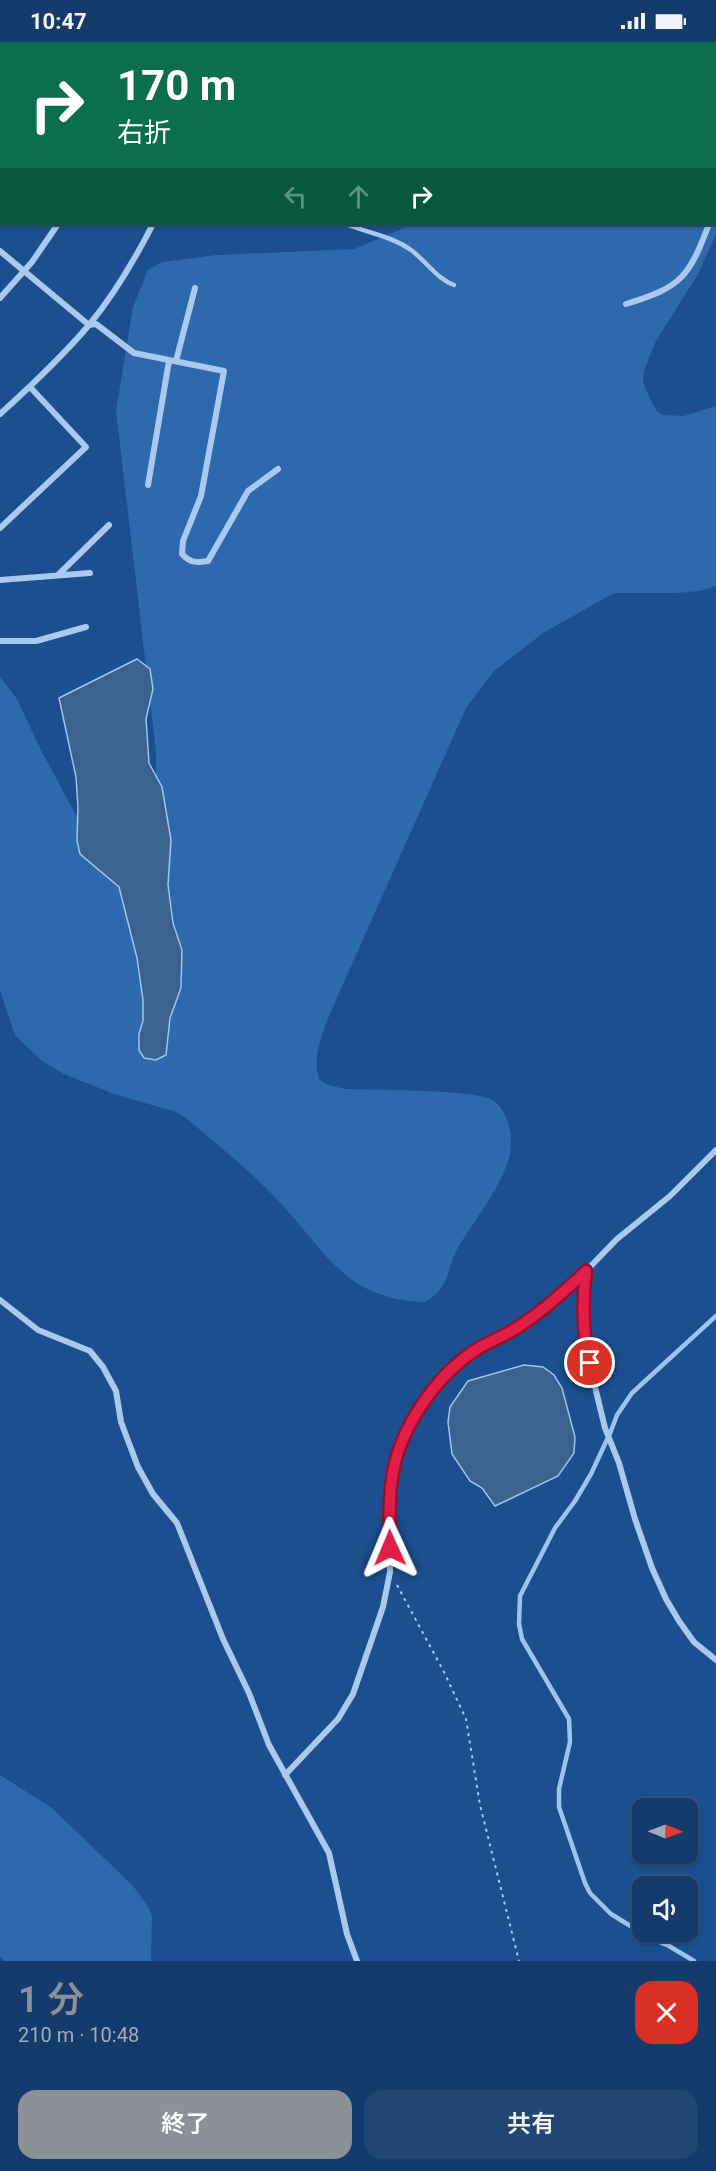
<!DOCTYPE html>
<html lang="ja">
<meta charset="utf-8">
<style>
:root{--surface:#143b6b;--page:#214673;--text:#f1f3f6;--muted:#9dadc1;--line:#33557e;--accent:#8c9099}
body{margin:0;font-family:Roboto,"Noto Sans JP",sans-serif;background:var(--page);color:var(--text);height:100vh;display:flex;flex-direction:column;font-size:22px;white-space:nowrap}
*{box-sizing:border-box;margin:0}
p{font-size:20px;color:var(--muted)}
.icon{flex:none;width:33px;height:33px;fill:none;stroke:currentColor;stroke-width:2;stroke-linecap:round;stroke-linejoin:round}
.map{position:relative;height:1919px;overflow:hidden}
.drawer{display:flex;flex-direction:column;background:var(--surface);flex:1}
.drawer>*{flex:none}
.guide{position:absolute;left:0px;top:0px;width:717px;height:183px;box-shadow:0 2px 4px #0004,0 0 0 2px var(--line);background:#0b6e4f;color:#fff;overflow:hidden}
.needle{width:39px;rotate:91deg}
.tools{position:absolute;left:632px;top:1756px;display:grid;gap:12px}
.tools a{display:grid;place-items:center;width:66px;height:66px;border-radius:12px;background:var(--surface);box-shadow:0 2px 4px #0004,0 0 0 2px var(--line);font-size:30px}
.pin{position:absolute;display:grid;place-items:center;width:51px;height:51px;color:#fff;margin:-26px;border:3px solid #fff;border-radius:50%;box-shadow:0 2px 6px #0007}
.me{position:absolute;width:66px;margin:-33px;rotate:359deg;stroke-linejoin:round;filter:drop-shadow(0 0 4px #0008)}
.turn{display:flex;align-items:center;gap:21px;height:126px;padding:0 18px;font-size:27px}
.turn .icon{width:78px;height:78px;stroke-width:2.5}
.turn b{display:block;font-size:42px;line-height:51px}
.lanes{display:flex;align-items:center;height:57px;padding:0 18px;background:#0003;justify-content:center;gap:30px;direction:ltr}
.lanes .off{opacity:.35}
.round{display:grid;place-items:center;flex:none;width:63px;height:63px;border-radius:18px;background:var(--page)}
.overview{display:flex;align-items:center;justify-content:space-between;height:102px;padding:0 18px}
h1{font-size:36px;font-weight:600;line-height:45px;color:var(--accent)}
.primary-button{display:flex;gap:12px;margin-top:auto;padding:12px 18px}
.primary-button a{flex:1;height:69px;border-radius:18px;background:var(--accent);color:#fff;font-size:24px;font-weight:600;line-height:69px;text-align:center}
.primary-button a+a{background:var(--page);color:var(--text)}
.status{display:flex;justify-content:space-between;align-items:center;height:42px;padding:0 30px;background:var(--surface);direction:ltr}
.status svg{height:16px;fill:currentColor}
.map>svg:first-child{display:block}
</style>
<div class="status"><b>10:47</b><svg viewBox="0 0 49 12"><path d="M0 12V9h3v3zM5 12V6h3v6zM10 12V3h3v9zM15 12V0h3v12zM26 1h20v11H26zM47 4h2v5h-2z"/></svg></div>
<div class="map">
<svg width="716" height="1919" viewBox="0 0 716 1919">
<rect width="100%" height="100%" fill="#1b4f8f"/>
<path fill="#2e69ad" d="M 570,0 L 716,0 L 716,192 L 698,232 L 656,299 L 644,328 L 643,339 L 649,355 L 656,368 L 662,373 L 684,374 L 716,364 L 716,544 L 700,549 L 677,551 L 614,551 L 543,591 L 494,629 L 466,666 L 336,958 C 327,979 309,1017 320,1038 L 328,1043 L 345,1047 C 371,1048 479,1047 494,1059 C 511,1072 515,1102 507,1122 C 497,1151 475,1177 459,1204 C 446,1226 451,1246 425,1260 C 342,1258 324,1205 273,1153 C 246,1125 215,1101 186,1076 L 176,1070 L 114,1052 L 64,1032 L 42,1019 L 15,993 L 0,948 L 0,635 L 17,657 L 40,706 L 77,775 L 86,779 L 156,755 L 156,710 L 116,369 L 133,265 L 148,228 L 162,220 L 217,213 L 354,207 L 414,182 L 716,182 L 716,2 L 569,1 Z
M 0,1733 L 52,1766 L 133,1844 L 149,1866 L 152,1874 L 151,1919 L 4,1919 L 0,1914 Z"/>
<path fill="#3c6290" stroke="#9cc4f0" stroke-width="1.5" d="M 137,617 L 150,627 L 153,647 L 146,677 L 149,721 L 162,745 L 171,798 L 168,843 L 173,881 L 182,908 L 181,946 L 170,976 L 166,1013 L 156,1018 L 144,1016 L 139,1008 L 139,992 L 143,979 L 143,958 L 137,916 L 119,845 L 80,812 L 77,799 L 78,765 L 76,735 L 59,656 Z
M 524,1323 L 543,1325 L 554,1333 L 562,1346 L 575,1395 L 574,1411 L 558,1434 L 495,1464 L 482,1446 L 470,1439 L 452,1412 L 448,1380 L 450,1365 L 468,1339 Z"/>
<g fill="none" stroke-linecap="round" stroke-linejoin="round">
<path stroke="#9cc4f0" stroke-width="4.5" d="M 694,1919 L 669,1904 L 650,1896 L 611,1872 L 590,1851 L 585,1841 L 559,1765 L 559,1747 L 570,1700 L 569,1677 L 522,1597 L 519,1582 L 520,1554 L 555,1486 L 575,1459 L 591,1432 L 611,1389 L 617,1373 L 632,1351 L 716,1274"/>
<path stroke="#a9c9ee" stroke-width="2" stroke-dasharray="3 4.5" stroke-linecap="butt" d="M 425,2 L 426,0
M 397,1543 L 444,1630 L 466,1677 L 480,1763 L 519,1919"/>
<path stroke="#a9c9ee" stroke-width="4.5" d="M 214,0 L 214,2
M 346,182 C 368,191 391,194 411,208 C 426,219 437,237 454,243"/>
<path stroke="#a9c9ee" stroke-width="6" d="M 172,0 L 173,2
M 147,2 L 148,0
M 716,164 L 716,163
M 0,209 L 89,283 L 96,282 L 134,311 L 224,329 L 201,454 L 183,499 L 182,512 C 190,521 197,521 208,519 L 248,449 L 278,427
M 0,256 L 32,220 L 58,182
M 626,262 C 682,245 689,235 709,182
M 176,319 L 195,246
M 0,372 C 31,344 62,315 89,283 C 114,253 135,217 153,182
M 148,443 L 169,319
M 0,486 L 86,405 L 30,345
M 58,533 L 109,483
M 0,538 L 90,531
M 0,599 L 36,599 L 86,585
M 586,1230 L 583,1257 L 585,1304 L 605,1386 L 619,1421 L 635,1477 L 652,1526 L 666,1557 L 679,1579 L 694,1600 L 716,1618
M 0,1258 L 38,1288 L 90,1309 L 103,1325 L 116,1349 L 121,1380 L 138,1425 L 153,1452 L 177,1481 L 223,1597 L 249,1651 L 269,1703 L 329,1811 L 347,1892 L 357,1919
M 285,1733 L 338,1677 L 353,1652 L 383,1565 L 390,1530 L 389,1458 L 392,1435 L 397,1413 L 418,1368 L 446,1333 L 474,1309 L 515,1286 L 550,1263 L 586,1229 L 617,1197 L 670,1154 L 716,1108"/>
<path stroke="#f0f6ff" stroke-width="15" d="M 48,2 L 48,0
M 0,100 L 2,97"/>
</g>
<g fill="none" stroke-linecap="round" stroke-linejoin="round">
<g stroke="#92132f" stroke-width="15">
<path id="route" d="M 390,1506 C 390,1483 388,1460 392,1437 C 398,1389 434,1336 474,1309 C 487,1300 502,1295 515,1287 C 541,1271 564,1250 586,1229 C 582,1261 582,1290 590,1321"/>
</g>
<use href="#route" stroke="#e11d48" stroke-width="10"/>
</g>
</svg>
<div class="tools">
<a><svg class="needle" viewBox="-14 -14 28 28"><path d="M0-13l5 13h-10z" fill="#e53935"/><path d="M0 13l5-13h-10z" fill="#9dadc1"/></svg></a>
<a><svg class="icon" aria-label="sound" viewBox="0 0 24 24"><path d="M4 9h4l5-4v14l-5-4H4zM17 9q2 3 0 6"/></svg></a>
</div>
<div class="pin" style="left:590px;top:1321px;background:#d93025"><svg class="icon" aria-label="arrive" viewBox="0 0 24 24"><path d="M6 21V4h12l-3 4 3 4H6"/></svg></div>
<svg class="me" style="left:390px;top:1506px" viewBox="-20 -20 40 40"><path d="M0-17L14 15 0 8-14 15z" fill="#e11d48" stroke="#fff" stroke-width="4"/></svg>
<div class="guide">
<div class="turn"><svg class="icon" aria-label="right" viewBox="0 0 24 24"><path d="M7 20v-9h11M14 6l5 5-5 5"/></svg><div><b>170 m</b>右折</div></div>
<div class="lanes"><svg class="icon off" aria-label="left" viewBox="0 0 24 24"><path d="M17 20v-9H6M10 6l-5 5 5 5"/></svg><svg class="icon off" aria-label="ahead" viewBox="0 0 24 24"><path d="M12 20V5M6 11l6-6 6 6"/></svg><svg class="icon" aria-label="right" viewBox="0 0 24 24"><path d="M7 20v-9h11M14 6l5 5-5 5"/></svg></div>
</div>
</div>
<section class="drawer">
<div class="overview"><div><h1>1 分</h1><p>210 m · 10:48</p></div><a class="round" style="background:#d93025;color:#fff"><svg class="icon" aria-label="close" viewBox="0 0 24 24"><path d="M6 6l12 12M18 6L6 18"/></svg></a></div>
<div class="primary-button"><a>終了</a><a>共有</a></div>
</section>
